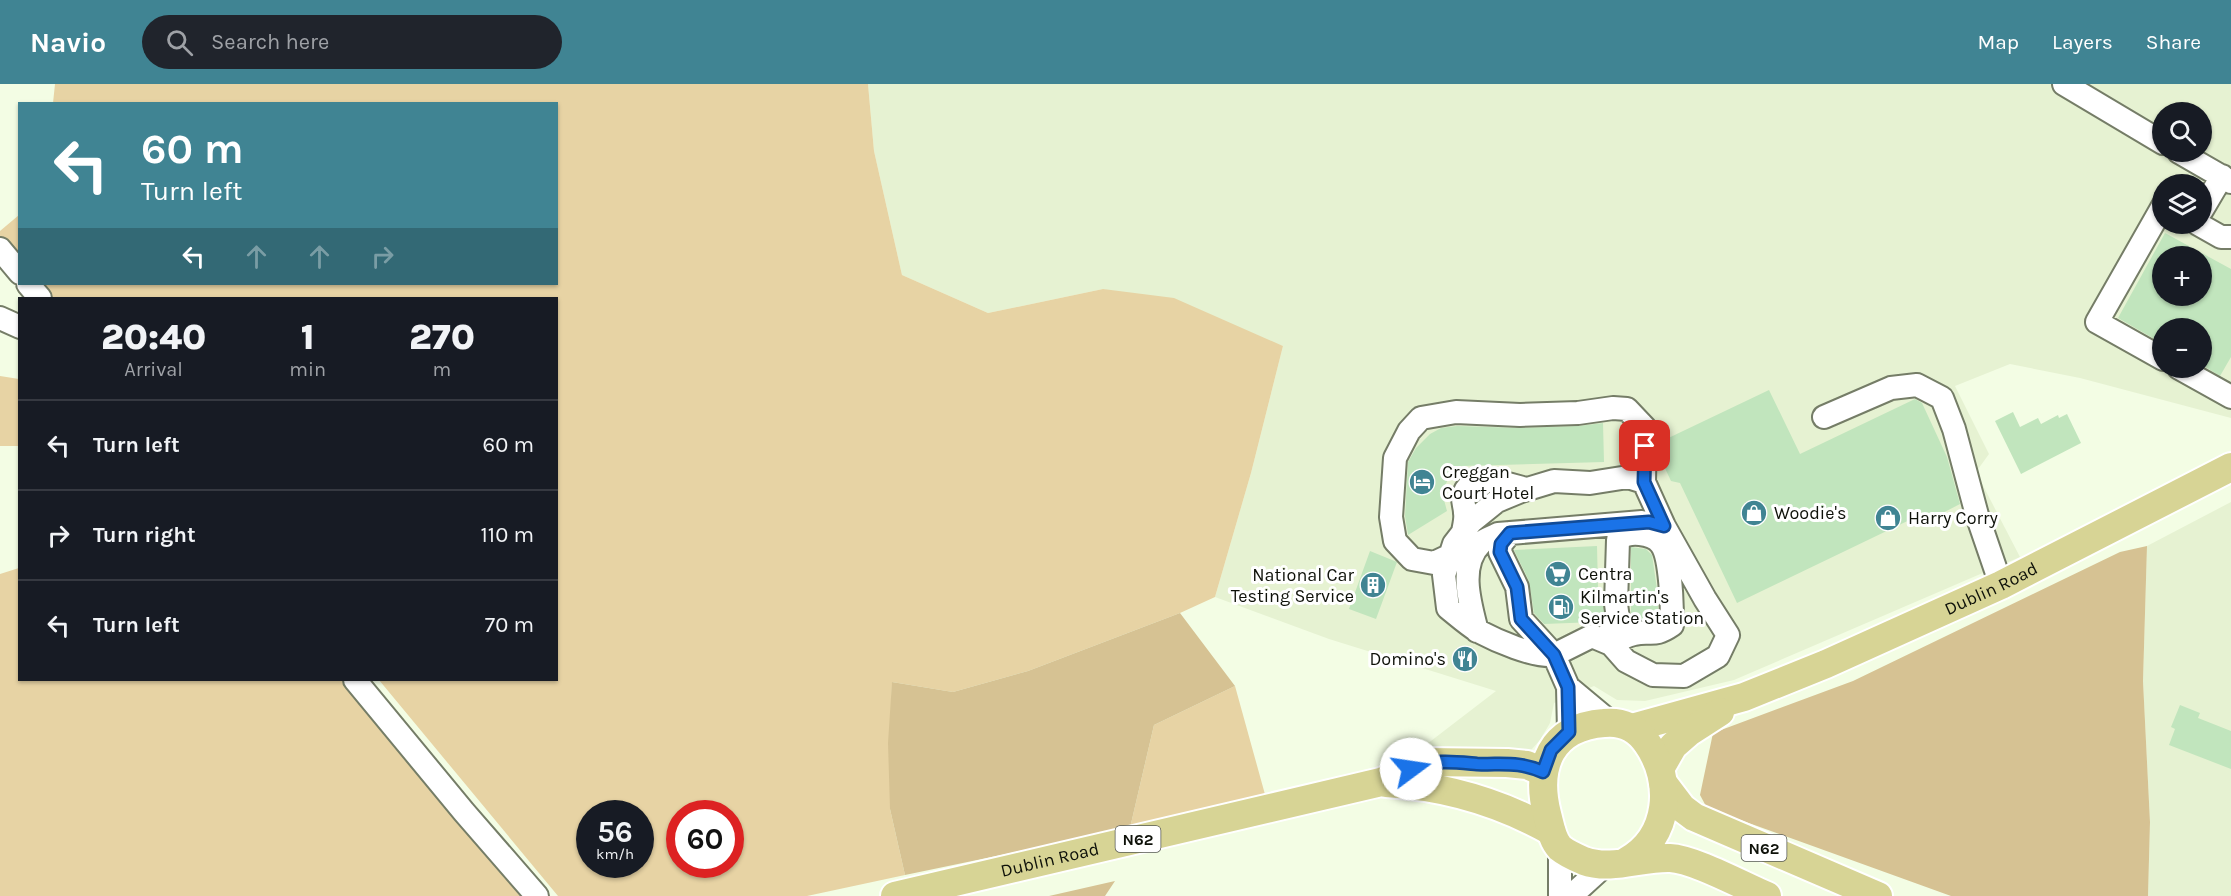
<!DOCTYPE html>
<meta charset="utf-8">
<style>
:root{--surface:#171b24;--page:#20242c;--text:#f1f3f6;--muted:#9ea1a6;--line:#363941;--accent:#408493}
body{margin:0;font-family:Karla,sans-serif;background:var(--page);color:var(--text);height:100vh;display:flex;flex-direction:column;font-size:22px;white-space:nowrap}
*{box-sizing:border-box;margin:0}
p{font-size:20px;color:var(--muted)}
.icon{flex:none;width:33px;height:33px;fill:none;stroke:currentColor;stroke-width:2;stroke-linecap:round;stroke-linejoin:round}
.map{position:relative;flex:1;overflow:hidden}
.side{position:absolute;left:18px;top:213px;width:540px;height:384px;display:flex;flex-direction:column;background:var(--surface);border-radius:0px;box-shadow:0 2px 4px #0004}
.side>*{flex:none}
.top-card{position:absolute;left:18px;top:18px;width:540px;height:183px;border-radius:0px;box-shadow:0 2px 4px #0004;background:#408493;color:#fff;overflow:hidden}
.tools{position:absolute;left:2152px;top:18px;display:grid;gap:12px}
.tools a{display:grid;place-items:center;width:60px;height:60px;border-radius:50%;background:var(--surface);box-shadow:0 2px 4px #0004;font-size:30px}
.speed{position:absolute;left:576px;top:716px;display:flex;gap:12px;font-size:30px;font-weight:700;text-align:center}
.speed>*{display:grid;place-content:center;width:78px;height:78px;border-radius:50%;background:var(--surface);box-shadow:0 2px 4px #0004;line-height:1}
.speed small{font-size:15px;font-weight:400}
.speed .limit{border:9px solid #d22;background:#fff;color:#111}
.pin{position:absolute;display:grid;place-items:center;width:51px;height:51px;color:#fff;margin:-26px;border-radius:12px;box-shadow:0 3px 9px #0006}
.me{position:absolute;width:66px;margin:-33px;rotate:76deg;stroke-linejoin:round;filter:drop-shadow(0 0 4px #0008)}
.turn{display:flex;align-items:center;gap:21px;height:126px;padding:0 24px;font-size:27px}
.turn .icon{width:78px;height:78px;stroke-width:2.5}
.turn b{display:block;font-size:42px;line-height:51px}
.lanes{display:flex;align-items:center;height:57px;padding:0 24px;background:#0003;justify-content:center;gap:30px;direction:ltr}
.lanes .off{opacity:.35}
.eta{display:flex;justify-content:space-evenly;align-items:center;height:102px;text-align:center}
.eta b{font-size:36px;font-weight:800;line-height:42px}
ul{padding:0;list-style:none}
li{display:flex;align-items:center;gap:18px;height:90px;padding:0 24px;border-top:2px solid var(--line)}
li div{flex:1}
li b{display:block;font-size:22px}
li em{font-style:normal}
header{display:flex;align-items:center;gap:36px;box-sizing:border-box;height:84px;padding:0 30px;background:var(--accent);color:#fff}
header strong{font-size:28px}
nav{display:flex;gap:33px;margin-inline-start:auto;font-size:21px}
.search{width:420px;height:54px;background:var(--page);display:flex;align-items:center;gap:15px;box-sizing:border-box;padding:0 21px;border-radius:33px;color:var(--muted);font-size:22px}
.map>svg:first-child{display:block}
</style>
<header>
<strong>Navio</strong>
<div class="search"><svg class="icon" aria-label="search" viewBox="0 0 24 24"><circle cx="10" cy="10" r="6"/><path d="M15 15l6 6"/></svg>Search here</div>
<nav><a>Map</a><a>Layers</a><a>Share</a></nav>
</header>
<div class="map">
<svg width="2231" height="812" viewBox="0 0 2231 812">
<rect width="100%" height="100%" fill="#f3fde4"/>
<path fill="#e6f2d2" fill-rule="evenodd" d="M 868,0 L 2231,0 L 2231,334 L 2080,294 L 2010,280 L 1955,302 L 1989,370 L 1976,388 L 2020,473 L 1734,596 L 1645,617 L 1617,616 L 1594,602 L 1554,619 L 1550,639 L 1540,656 L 1524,674 L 1461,671 L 1427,660 L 1496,607 L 1329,555 L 1215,513 L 1251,389 L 1283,262 L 1103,205 L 988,229 L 902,191 L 874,67 ZM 2163,28 L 2202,28 L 2202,68 L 2163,68 ZM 2163,100 L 2202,100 L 2202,140 L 2163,140 ZM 2163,172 L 2202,172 L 2202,212 L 2163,212 ZM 2163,244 L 2202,244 L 2202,284 L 2163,284 Z
M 2231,418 L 2231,812 L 2148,812 L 2150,738 L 2143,597 L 2147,462 Z"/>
<path fill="#e7d3a4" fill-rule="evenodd" d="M 55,0 L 868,0 L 874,67 L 902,191 L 988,229 L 1103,205 L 1174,214 L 1283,262 L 1251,389 L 1215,513 L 1180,529 L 1028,587 L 953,608 L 892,598 L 890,725 L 905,791 L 807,812 L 558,812 L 379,596 L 556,596 L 556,214 L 51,214 L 39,200 L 556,200 L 556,20 L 53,19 ZM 590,729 L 640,729 L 640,780 L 590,780 ZM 680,729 L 730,729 L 730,780 L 680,780 Z
M 19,131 L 19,176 L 0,152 L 0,147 Z
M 0,292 L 19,295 L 19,362 L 0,362 Z
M 19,484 L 20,596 L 343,596 L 520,812 L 0,812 L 0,490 Z
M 1235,602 L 1266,714 L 1130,744 L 1154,641 Z"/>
<path fill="#d6c293" d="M 2147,462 L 2143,597 L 2150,738 L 2148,812 L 1951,812 L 1707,724 L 1700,711 L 1713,649 L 1853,597 L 2120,468 Z
M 1180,529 L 1235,602 L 1154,641 L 1130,744 L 905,791 L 890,725 L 888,659 L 892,598 L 953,608 L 1028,587 Z
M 1115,797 L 1105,812 L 1049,812 Z"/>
<path fill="#c1e5bd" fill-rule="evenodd" d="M 2165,149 L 2231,185 L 2231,273 L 2220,292 L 2202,281 L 2202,244 L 2163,244 L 2163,260 L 2118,234 ZM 2163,172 L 2202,172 L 2202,212 L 2163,212 Z
M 1769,306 L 1800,370 L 1915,315 L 1922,319 L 1947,373 L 1960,420 L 1933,434 L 1922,430 L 1737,519 L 1680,399 L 1671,397 L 1662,378 L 1660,358 Z
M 2013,328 L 2020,343 L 2038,334 L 2041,340 L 2058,331 L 2059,334 L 2067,330 L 2081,359 L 2021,390 L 1995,337 Z
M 1603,339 L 1604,378 L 1461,382 L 1451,390 L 1443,405 L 1444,416 L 1447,427 L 1408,451 L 1405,432 L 1408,378 L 1416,364 L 1430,350 L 1441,344 L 1457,342 L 1520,344 L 1578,342 Z
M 1597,462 L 1598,505 L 1603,508 L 1604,529 L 1595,538 L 1544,540 L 1534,529 L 1529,497 L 1514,466 Z
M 1631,463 L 1646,465 L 1652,471 L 1658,512 L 1658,533 L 1656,535 L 1631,537 Z
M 1370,467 L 1397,478 L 1376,535 L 1349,525 Z
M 2180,621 L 2200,629 L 2198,634 L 2231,647 L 2231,685 L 2169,661 L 2175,645 L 2171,643 Z"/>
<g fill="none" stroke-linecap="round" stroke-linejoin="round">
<g stroke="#757d67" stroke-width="26">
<path id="minor" d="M 2064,0 L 2163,59
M 2179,68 L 2231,98
M 2163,122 L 2097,238 L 2163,275
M 2202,126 L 2222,92
M 2198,140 L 2221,153 L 2231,153
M 0,165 L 20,189
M 28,200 L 40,214
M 0,234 L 20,243
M 2179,284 L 2231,313
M 1824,333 L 1891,304 L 1917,301 L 1942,314 L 1954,345 L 1977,431 L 2001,501
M 1463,448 C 1464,442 1466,435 1465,429 C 1465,424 1463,419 1463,414 C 1468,385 1508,400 1526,405
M 1451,471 L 1434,479 L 1412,475 L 1395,457 L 1391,433 L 1395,374 L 1409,347 L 1421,334 L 1456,328 L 1520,331 L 1578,329 L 1613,324 L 1627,325 L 1645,344 L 1644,398 L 1664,442 L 1705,515 L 1728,551 L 1718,572 L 1684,592 L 1653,591 L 1626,577 L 1611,560 L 1592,552 L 1554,571 L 1521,535 L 1517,503 L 1500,468 L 1501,460 L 1510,449
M 1477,547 C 1470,520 1458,481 1481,459 C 1485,455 1493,453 1498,450 L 1642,438
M 1605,557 L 1618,535 L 1616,520 L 1618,456 C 1624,450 1631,449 1640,450 C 1648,451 1656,453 1661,460 C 1671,473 1672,523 1672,541 C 1653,554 1652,546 1634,550 C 1626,552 1618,556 1611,560
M 355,596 L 464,728 L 537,812
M 1568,603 L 1610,638
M 1569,648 L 1568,603 L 1554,571 C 1533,573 1497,557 1478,547 C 1468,541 1458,532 1448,524 L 1444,491 L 1454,460 L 1471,438 L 1497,417 L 1521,407 L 1554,397 L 1590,399 L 1628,393 L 1644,398
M 1560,764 L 1560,812
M 1571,812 L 1605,781"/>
</g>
<g stroke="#fff" stroke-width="32">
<g id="major">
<path id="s1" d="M 1632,644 L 1744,613 L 1826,580 L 2001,501 L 2231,383"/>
<path d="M 1661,683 L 1673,662 L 1689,648 L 1720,628"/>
<path d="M 1386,699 C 1444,702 1501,719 1551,747"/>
<path d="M 1663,699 L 1682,724 L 1694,733 L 1878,812"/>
<path d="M 1627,777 C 1670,753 1674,697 1647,659 C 1637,644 1622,637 1604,639 C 1551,643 1535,682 1547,730 C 1550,741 1552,756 1560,764 C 1566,769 1577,774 1584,777 C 1612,787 1641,773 1670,774 C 1694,775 1743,802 1767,812"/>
<path id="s2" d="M 895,812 L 1381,698 L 1426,678 L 1507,679 L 1527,681 L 1543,688"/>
</g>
</g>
<use href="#minor" stroke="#fff" stroke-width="22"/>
<use href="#major" stroke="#d7d495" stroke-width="28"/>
</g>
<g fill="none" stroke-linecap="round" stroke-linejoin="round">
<g stroke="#114b97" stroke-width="15">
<path id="route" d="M 1411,685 C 1433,675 1454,678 1477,680 C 1502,681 1519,677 1543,688 L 1551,666 L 1569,648 L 1568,603 L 1554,571 L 1521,535 L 1517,503 L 1500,468 L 1501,460 L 1510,449 L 1649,438 L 1664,442 L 1644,398 L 1645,362"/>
</g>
<use href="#route" stroke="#1a73e8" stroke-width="10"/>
</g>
<defs>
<g id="hotel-disc" transform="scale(1.35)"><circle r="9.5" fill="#408493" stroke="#fff"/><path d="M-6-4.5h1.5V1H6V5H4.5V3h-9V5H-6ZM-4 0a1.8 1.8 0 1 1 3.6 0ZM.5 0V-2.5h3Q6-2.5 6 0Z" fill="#fff"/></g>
<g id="shop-disc" transform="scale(1.35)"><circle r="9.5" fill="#408493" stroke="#fff"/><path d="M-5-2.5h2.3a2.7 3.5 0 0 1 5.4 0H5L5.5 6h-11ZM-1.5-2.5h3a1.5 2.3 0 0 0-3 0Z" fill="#fff"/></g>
<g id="supermarket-disc" transform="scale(1.35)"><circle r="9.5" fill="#408493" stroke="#fff"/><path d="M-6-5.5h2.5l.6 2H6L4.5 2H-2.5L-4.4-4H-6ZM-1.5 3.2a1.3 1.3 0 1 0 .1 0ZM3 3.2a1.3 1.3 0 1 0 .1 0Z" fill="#fff"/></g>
<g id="building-disc" transform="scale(1.35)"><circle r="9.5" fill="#408493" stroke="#fff"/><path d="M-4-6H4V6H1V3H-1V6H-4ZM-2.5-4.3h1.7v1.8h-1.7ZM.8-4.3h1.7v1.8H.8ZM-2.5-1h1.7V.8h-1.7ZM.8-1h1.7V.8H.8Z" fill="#fff"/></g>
<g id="fuel-disc" transform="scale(1.35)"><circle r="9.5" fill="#408493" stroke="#fff"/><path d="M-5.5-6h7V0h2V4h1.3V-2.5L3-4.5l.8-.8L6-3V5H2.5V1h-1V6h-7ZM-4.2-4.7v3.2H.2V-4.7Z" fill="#fff"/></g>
<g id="restaurant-disc" transform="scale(1.35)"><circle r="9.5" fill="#408493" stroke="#fff"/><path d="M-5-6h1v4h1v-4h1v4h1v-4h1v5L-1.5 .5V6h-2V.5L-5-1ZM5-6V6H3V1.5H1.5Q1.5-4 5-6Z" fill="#fff"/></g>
</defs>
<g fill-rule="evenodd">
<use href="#hotel-disc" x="1422" y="398"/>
<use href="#shop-disc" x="1754" y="429"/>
<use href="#shop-disc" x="1888" y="434"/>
<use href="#supermarket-disc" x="1558" y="490"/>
<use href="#building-disc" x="1373" y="501"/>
<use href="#fuel-disc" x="1561" y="523"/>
<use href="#restaurant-disc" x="1465" y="575"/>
</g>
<g text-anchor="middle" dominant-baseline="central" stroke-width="6" stroke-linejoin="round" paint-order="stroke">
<g fill="#fff" stroke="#565853" stroke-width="1.5">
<rect x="1115.5" y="742" width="45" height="26" rx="4.5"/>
<rect x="1741.5" y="751" width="45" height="26" rx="4.5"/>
</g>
<g font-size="16" font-weight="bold" fill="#0e1109">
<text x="1138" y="755">N62</text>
<text x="1764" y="764">N62</text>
</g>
<g font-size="18" fill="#0e1109" stroke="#fff" text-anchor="start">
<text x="1442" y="388">Creggan<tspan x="1442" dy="21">Court Hotel</tspan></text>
<text x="1774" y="429">Woodie's</text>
<text x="1908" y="434">Harry Corry</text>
<text x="1578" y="490">Centra</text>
<text x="1354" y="491" text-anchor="end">National Car<tspan x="1354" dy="21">Testing Service</tspan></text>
<text x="1580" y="513">Kilmartin's<tspan x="1580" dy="21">Service Station</tspan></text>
<text x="1446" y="575" text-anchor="end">Domino's</text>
</g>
<g font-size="18" fill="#0e1109" stroke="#fff">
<text stroke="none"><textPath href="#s1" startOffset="386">Dublin Road</textPath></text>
<text stroke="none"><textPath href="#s2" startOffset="159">Dublin Road</textPath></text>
</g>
</g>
</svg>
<div class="tools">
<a><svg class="icon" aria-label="search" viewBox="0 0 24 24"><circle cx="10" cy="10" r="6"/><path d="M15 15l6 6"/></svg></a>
<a><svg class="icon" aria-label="layers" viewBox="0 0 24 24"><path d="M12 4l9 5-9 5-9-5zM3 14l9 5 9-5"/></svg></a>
<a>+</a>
<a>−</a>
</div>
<div class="speed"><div>56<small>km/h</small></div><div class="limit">60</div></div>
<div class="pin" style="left:1645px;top:362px;background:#d93025"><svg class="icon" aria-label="arrive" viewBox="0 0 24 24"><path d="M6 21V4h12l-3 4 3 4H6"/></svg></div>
<svg class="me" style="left:1411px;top:685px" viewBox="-20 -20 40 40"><circle r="19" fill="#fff"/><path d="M0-13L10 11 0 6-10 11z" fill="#1a73e8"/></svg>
<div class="top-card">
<div class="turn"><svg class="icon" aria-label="left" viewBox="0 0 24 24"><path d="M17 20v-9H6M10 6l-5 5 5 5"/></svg><div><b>60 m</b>Turn left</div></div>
<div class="lanes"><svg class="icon" aria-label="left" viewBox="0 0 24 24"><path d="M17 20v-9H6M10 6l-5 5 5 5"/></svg><svg class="icon off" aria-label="ahead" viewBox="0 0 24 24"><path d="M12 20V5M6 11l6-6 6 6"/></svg><svg class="icon off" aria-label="ahead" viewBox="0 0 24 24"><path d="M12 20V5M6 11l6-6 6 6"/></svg><svg class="icon off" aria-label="right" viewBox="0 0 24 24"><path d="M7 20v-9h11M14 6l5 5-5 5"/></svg></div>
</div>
<section class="side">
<div class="eta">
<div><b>20:40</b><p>Arrival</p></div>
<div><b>1</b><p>min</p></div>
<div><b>270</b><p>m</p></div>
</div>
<ul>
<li><svg class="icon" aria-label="left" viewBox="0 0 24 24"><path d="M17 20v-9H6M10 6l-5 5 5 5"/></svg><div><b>Turn left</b></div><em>60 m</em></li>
<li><svg class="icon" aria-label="right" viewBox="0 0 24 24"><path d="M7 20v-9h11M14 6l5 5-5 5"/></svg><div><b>Turn right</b></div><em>110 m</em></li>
<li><svg class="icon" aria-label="left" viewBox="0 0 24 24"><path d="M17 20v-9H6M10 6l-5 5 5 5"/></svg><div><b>Turn left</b></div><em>70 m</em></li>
</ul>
</section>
</div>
